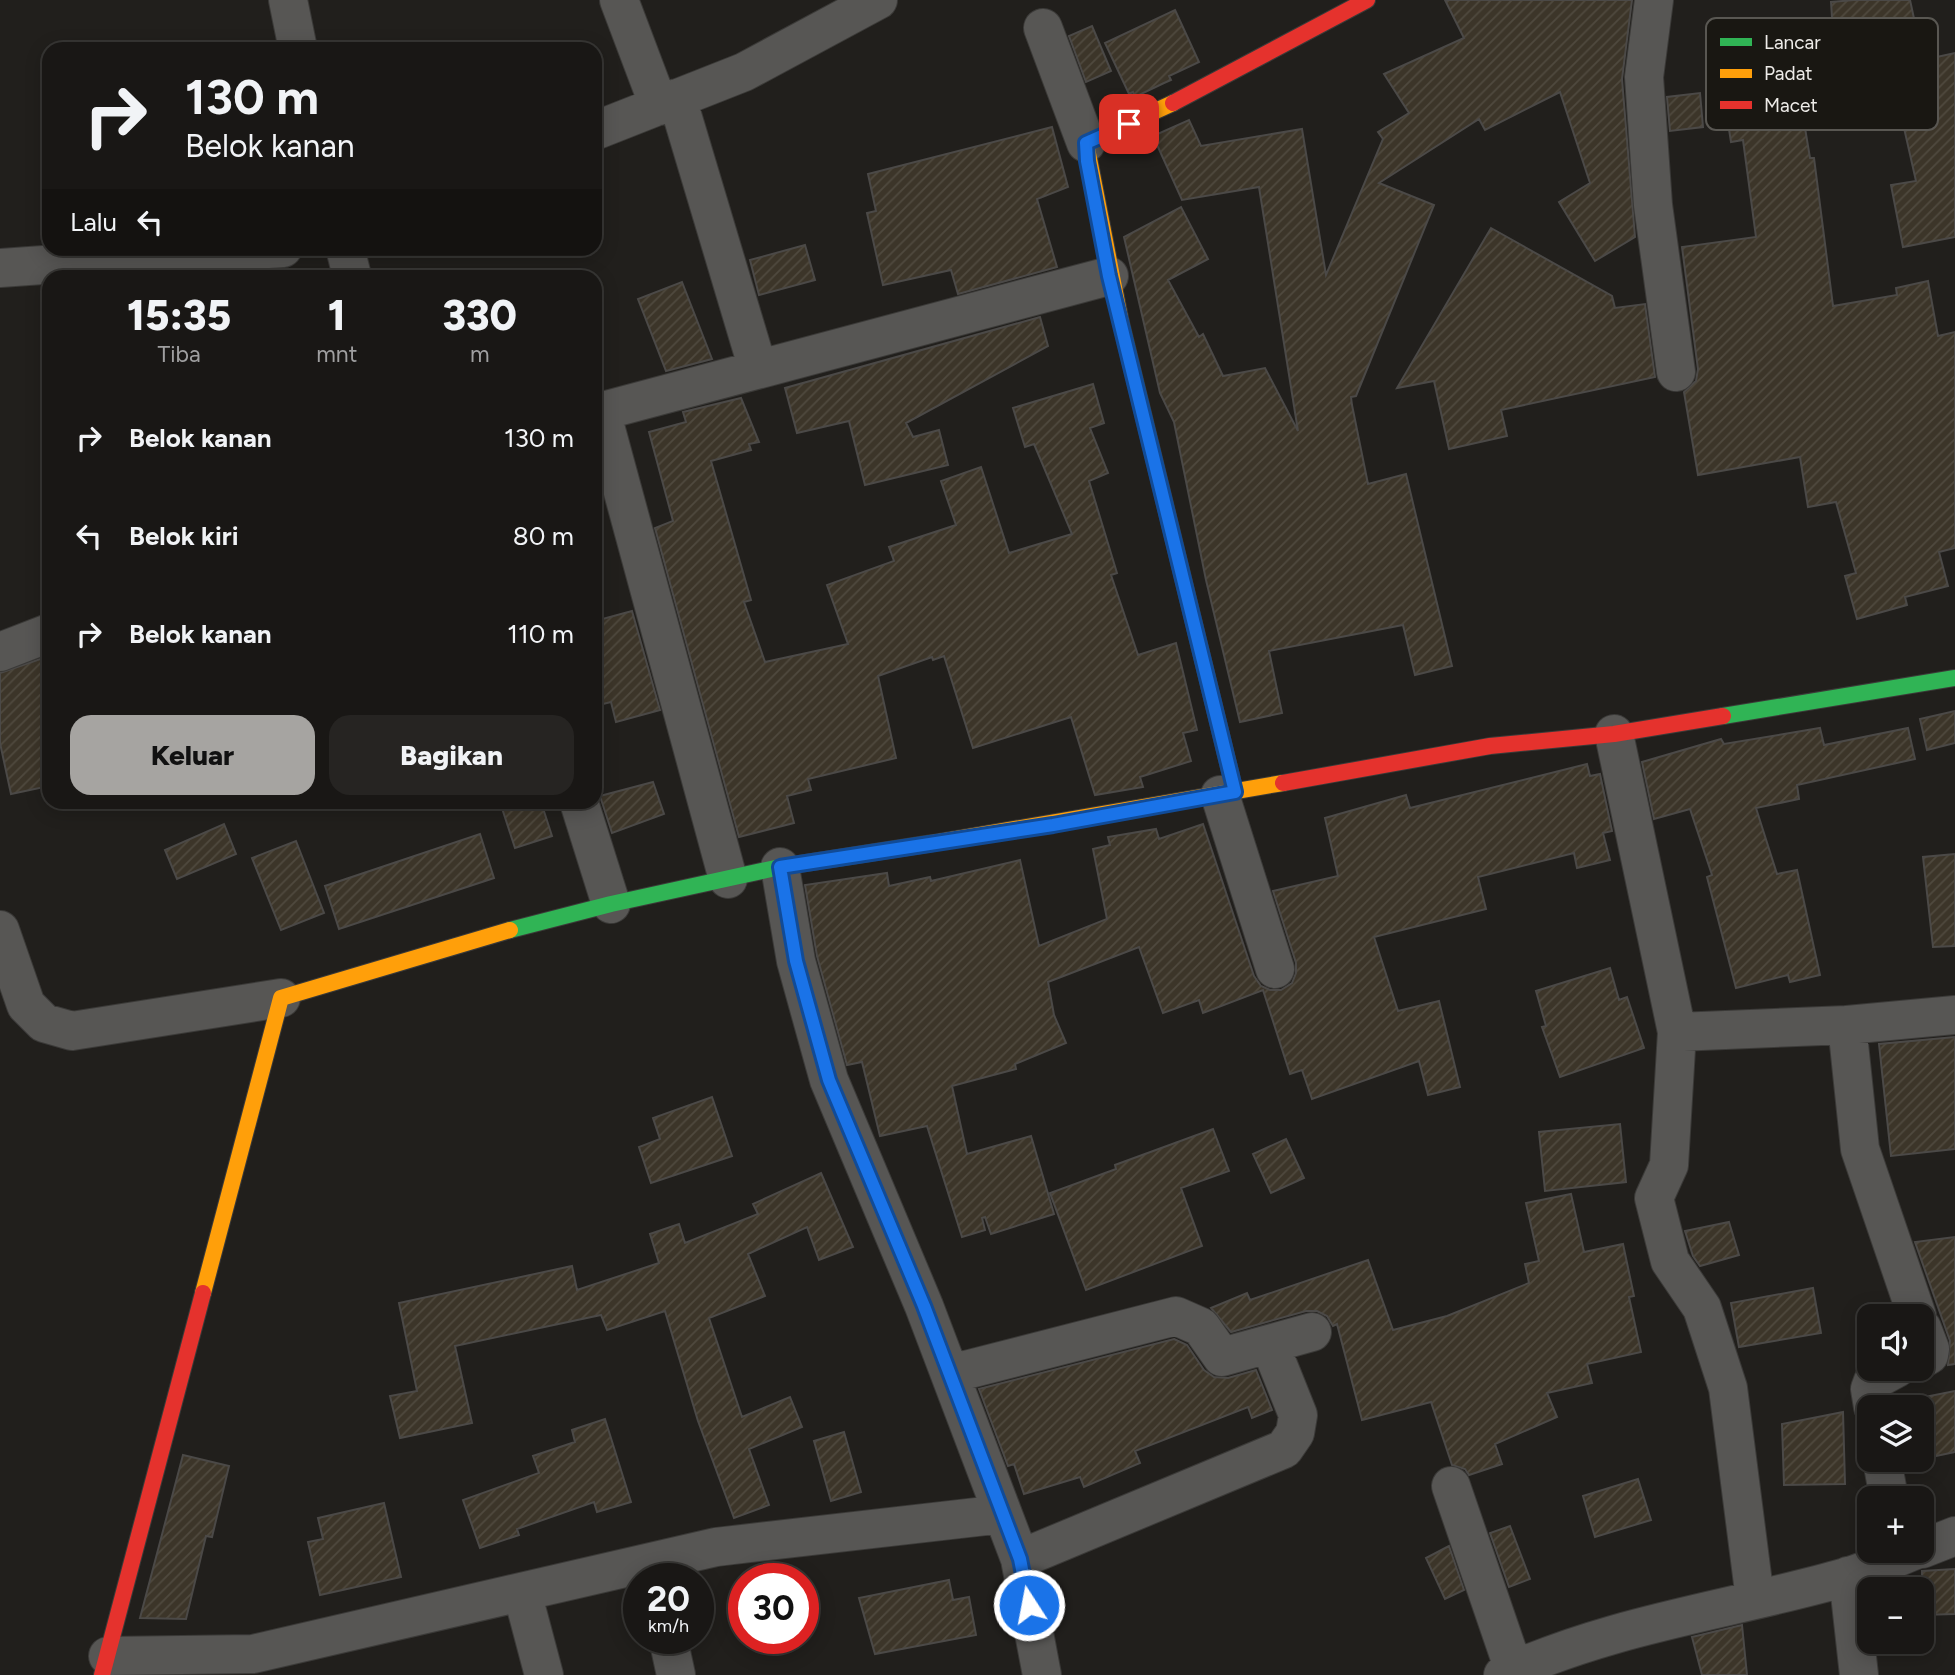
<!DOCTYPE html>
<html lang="id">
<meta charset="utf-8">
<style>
:root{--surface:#191715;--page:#262422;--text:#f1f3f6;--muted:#9f9fa0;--line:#373634;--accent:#a6a4a1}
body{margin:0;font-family:Figtree,sans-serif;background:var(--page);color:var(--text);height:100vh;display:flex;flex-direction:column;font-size:26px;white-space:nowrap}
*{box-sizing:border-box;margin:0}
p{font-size:23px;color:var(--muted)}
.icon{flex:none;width:38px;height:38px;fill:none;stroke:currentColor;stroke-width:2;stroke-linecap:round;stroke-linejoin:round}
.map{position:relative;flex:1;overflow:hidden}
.drawer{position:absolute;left:42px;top:270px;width:560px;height:539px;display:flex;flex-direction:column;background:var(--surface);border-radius:21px;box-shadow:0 4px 18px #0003,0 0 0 2px var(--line)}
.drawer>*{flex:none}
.top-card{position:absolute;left:42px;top:42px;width:560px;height:214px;border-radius:21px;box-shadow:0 4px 18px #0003,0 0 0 2px var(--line);background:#191715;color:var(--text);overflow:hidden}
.fabs{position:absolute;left:1857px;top:1304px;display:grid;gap:14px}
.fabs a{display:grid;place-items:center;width:77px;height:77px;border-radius:14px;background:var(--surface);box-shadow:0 4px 18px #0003,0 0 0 2px var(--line);font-size:35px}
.speed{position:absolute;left:623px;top:1563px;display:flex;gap:14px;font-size:35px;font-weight:700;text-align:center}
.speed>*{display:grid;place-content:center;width:91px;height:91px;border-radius:50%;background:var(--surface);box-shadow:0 4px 18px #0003,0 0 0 2px var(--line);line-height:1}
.speed small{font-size:18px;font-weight:400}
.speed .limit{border:10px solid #d22;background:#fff;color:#111}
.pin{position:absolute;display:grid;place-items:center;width:60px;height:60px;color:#fff;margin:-30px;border-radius:14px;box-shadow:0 4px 10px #0006}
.me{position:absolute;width:77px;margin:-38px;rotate:349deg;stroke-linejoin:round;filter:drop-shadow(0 0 5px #0008)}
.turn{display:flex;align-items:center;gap:24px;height:147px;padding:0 28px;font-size:32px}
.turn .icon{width:91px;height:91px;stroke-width:2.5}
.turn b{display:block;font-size:49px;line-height:60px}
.then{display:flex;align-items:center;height:66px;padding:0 28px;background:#0003;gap:14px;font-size:26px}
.eta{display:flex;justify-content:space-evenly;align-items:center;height:119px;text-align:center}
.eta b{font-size:42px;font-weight:800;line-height:49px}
.action{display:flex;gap:14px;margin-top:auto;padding:14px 28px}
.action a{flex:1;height:80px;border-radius:21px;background:var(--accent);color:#111;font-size:28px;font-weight:800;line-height:80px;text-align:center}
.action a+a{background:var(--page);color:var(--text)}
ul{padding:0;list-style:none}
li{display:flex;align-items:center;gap:21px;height:98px;padding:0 28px}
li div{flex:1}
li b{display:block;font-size:26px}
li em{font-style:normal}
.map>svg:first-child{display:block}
</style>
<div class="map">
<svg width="1955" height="1675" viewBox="0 0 1955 1675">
<defs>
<pattern id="building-hatch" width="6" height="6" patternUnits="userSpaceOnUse" patternTransform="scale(1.75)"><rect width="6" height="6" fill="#3c3529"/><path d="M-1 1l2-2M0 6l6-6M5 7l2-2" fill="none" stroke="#4f493e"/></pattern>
</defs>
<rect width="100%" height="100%" fill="#211f1c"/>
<path fill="url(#building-hatch)" stroke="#4b4947" stroke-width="2" d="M 1445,0 L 1632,0 L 1622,79 L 1635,237 L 1595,261 L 1559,202 L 1590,183 L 1560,92 L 1485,130 L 1479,119 L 1379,183 L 1434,205 L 1356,396 L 1351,397 L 1352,405 L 1368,484 L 1406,474 L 1452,666 L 1415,675 L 1403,625 L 1269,651 L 1282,713 L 1240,722 L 1206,580 L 1174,422 L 1160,393 L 1124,237 L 1181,207 L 1208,259 L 1168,280 L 1199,337 L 1203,334 L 1223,376 L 1265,368 L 1298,431 L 1259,187 L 1182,200 L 1153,136 L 1189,120 L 1201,146 L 1302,129 L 1326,275 L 1383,139 L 1378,132 L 1409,113 L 1384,74 L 1464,38 Z
M 1854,0 L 1910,0 L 1923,60 L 1955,53 L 1955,237 L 1903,247 L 1891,185 L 1916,181 L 1895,88 L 1833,94 L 1830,64 L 1835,63 L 1831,2 Z
M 1175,10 L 1199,62 L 1169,76 L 1171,80 L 1164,83 L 1135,97 L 1133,92 L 1129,94 L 1105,43 Z
M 1092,26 L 1111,71 L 1086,82 L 1069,36 Z
M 1700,93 L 1703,127 L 1670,131 L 1667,97 Z
M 1800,98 L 1810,158 L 1814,158 L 1833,306 L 1897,295 L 1896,288 L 1928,281 L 1938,336 L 1955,332 L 1955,548 L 1939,552 L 1948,586 L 1905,597 L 1907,605 L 1857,619 L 1845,576 L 1856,573 L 1836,502 L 1808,507 L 1800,457 L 1698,475 L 1684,392 L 1696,381 L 1698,369 L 1682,247 L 1756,237 L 1743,140 L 1731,142 L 1726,110 Z
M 1052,127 L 1068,187 L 1037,199 L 1057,267 L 958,294 L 951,270 L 883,285 L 867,213 L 876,211 L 868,174 Z
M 1491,228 L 1612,296 L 1615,308 L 1645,304 L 1655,377 L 1501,410 L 1507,436 L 1449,449 L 1434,381 L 1397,388 Z
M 805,245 L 815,280 L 759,295 L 750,260 Z
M 682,282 L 712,359 L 666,371 L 638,299 Z
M 1040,317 L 1048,346 L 906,423 L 913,437 L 939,430 L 948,465 L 865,485 L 849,421 L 797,433 L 785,388 Z
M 1093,384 L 1104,423 L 1090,428 L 1108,473 L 1089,481 L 1117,573 L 1111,575 L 1138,655 L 1176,643 L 1197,730 L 1183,733 L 1191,761 L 1140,777 L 1143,787 L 1095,795 L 1071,717 L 973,748 L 944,656 L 933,660 L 932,657 L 878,676 L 896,758 L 808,779 L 811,790 L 787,796 L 794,823 L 739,837 L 655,528 L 673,521 L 649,432 L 686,422 L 683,412 L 741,398 L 759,442 L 749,444 L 751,450 L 711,461 L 751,600 L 744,602 L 765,662 L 848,644 L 827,585 L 894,561 L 889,547 L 956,525 L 941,481 L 981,467 L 1009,553 L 1072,534 L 1034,444 L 1025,447 L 1013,408 Z
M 632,611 L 660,710 L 616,722 L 611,702 L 595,706 L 595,621 Z
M 49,656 L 49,786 L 11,794 L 0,743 L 0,673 Z
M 1955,711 L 1955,743 L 1927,750 L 1920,719 Z
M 1820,728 L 1824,745 L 1908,728 L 1915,759 L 1797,785 L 1799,799 L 1756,808 L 1777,874 L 1797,870 L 1820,975 L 1790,982 L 1788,975 L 1736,988 L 1707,877 L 1712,875 L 1690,809 L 1654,819 L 1642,762 L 1721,739 L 1724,744 Z
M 1587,764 L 1590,776 L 1600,774 L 1612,831 L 1603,833 L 1610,860 L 1577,868 L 1574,853 L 1478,877 L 1486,909 L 1374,937 L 1398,1011 L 1439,1001 L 1460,1087 L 1428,1095 L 1419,1061 L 1312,1099 L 1302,1070 L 1290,1074 L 1263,990 L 1203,1013 L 1199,1000 L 1163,1013 L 1139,947 L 1048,982 L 1054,1015 L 1066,1043 L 1015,1064 L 1016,1069 L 952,1086 L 967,1154 L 1031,1136 L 1054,1214 L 991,1234 L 985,1217 L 982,1218 L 985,1230 L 962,1237 L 927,1126 L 880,1136 L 862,1062 L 847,1065 L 817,956 L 805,885 L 887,873 L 889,886 L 930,877 L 931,881 L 1020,860 L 1039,946 L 1107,919 L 1093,849 L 1110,845 L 1108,837 L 1156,829 L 1159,839 L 1203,824 L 1254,976 L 1261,986 L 1270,990 L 1281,990 L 1292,983 L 1296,973 L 1296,963 L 1273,891 L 1338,876 L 1325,818 L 1406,795 L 1410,808 Z
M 653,782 L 664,814 L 612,833 L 600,796 Z
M 500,802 L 541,802 L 552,836 L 515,848 Z
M 224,824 L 236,854 L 177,879 L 165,850 Z
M 480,834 L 494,878 L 339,929 L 325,886 Z
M 296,841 L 324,913 L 281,930 L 252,858 Z
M 1955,854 L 1955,946 L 1933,947 L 1923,857 Z
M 1610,968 L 1619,1000 L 1627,997 L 1644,1048 L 1560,1077 L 1542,1027 L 1546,1026 L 1536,991 Z
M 1955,1037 L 1955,1149 L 1891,1156 L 1879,1044 Z
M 712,1097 L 732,1156 L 651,1183 L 639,1147 L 660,1139 L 653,1118 Z
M 1620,1124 L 1626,1182 L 1545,1191 L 1539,1132 Z
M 1213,1129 L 1229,1171 L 1181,1188 L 1202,1246 L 1086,1290 L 1050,1193 L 1116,1169 L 1115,1165 Z
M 1286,1139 L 1304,1178 L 1271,1193 L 1253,1154 Z
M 821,1173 L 853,1247 L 819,1260 L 807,1227 L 748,1254 L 765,1296 L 709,1318 L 742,1417 L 790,1397 L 802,1427 L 749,1449 L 769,1505 L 734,1518 L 698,1421 L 665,1311 L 607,1330 L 601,1315 L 455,1346 L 472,1423 L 400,1438 L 390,1396 L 417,1391 L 399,1303 L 572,1266 L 577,1290 L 659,1263 L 650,1234 L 679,1224 L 685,1243 L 758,1214 L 753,1204 Z
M 1571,1194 L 1584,1252 L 1623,1244 L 1634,1296 L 1629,1297 L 1641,1352 L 1587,1364 L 1592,1383 L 1547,1393 L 1557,1417 L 1495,1444 L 1502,1464 L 1469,1475 L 1465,1469 L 1452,1465 L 1431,1402 L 1362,1420 L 1337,1324 L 1333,1326 L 1327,1316 L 1317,1311 L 1306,1311 L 1231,1332 L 1211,1308 L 1247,1293 L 1250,1300 L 1368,1260 L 1393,1330 L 1447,1316 L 1529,1283 L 1525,1264 L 1539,1261 L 1526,1203 Z
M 1729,1222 L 1739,1255 L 1700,1266 L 1693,1256 L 1685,1231 Z
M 1955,1237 L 1955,1364 L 1948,1365 L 1950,1341 L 1915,1242 Z
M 1813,1288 L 1821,1333 L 1739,1347 L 1731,1303 Z
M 1174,1339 L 1187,1345 L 1204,1370 L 1214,1377 L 1228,1378 L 1256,1370 L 1272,1410 L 1252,1418 L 1248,1407 L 1135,1451 L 1140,1463 L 1084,1487 L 1080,1477 L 1024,1494 L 1014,1464 L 1008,1466 L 979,1389 Z
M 1955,1391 L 1955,1452 L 1922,1459 L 1922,1407 L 1894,1407 L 1894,1403 Z
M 1843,1412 L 1845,1484 L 1784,1485 L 1782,1424 Z
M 605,1419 L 631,1502 L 597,1512 L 594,1502 L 517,1529 L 519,1535 L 480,1548 L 463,1500 L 539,1473 L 533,1456 L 575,1442 L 572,1430 Z
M 844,1432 L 861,1492 L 831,1501 L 814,1441 Z
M 183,1455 L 229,1466 L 212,1537 L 206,1536 L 186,1619 L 140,1618 Z
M 1638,1479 L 1651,1520 L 1595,1537 L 1583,1496 Z
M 384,1503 L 401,1577 L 320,1595 L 308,1542 L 323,1539 L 318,1518 Z
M 1510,1526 L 1530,1579 L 1509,1587 L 1490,1533 Z
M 1449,1546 L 1464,1590 L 1445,1599 L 1426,1558 Z
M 1955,1569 L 1955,1614 L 1922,1615 L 1922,1571 Z
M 949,1580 L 953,1600 L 969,1597 L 976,1635 L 875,1654 L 859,1598 Z
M 1742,1625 L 1747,1675 L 1702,1675 L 1692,1637 Z"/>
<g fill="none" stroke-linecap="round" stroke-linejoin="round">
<g stroke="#3b3a38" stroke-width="40">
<path id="street" d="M 288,0 L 298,49
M 619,0 L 659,106
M 1654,0 L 1644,77 L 1653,205 L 1676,372
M 1043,28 L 1086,143
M 677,98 L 758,369
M 597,130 L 744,72 L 878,0
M 345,248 L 352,276
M 0,268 L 283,248
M 601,411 L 728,879
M 595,413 L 1109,276
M 0,652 L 49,633
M 1614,734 L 1677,1032 L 1847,1025 L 1955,1015
M 1220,795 L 1275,969
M 579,802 L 611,904
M 780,867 L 796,961 L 829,1080 L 924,1306 L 1020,1559 L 1042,1675
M 0,930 L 26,1005 L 44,1023 L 72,1031 L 281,998
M 1847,1025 L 1860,1149 L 1917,1316
M 1677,1032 L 1669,1165 L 1654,1198 L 1670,1261 L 1702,1308 L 1728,1388 L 1755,1599
M 1922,1328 L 1930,1349 L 1929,1355 L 1922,1359
M 950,1374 L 1176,1316 L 1201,1327 L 1222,1357 L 1312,1332
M 1873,1407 L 1870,1389 L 1873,1381 L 1897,1368
M 1882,1460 L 1889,1498
M 1451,1486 L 1514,1670
M 1922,1549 L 1955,1536
M 1020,1559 L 1284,1449 L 1295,1433 L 1298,1415 L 1270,1345
M 1848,1576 L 1859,1675
M 522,1592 L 544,1675
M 668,1638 L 676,1675
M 108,1656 L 253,1654 L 716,1547 L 1003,1514
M 1503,1675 C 1612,1624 1731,1610 1846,1577 C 1870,1570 1893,1559 1916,1550"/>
</g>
<g stroke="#3b3a38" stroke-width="18">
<path id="fast" d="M 1121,323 L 1235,792
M 1723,716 L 1955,678
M 510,930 L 611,904 L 780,867 L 933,843"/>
</g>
<g stroke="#3b3a38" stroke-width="18">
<path id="slow" d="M 1121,323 L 1086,143 L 1173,103
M 933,843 L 1283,783
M 203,1293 L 281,998 L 510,930"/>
</g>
<g stroke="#3b3a38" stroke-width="18">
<path id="jam" d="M 1173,103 L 1367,0
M 1283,783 L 1490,746 L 1614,734 L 1723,716
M 102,1675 L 203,1293"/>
</g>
<use href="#street" stroke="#575654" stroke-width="38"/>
<use href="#fast" stroke="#30b455" stroke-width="16"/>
<use href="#slow" stroke="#ff9f0a" stroke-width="16"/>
<use href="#jam" stroke="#e5322d" stroke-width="16"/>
</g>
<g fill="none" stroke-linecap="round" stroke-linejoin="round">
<g stroke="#114b97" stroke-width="18">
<path id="route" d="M 1029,1605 L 1020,1559 L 924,1306 L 829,1080 L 796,961 L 780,867 L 1053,825 L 1235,792 L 1109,276 L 1087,161 L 1086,143 L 1129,124"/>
</g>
<use href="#route" stroke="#1a73e8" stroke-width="12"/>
</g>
<rect x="1706" y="18" width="232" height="112" rx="10" fill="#191712" stroke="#595752" stroke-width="2"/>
<rect x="1720" y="38" width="32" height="8" fill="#30b455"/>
<rect x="1720" y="69" width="32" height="9" fill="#ff9f0a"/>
<rect x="1720" y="101" width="32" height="8" fill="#e5322d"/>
<g font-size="19" fill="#edebe8">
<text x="1764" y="49">Lancar</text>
<text x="1764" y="80">Padat</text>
<text x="1764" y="112">Macet</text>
</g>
</svg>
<div class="fabs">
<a><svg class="icon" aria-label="sound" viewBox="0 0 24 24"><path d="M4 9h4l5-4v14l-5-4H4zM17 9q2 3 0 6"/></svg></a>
<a><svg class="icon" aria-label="layers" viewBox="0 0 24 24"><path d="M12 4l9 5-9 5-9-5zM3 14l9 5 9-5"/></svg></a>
<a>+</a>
<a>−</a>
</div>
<div class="speed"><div>20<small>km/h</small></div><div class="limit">30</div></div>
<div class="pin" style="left:1129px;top:124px;background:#d93025"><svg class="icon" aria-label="arrive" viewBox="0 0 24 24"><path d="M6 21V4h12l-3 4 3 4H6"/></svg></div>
<svg class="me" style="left:1029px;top:1605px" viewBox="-20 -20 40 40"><circle r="17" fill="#1a73e8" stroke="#fff" stroke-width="3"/><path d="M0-11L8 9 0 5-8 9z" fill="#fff"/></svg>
<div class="top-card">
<div class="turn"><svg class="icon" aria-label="right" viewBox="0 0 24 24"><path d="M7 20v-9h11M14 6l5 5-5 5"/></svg><div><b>130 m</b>Belok kanan</div></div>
<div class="then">Lalu<svg class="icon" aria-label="left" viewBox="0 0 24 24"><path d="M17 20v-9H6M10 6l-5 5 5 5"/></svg></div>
</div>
<section class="drawer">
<div class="eta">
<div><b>15:35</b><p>Tiba</p></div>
<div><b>1</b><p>mnt</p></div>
<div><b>330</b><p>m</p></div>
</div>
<ul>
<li><svg class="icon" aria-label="right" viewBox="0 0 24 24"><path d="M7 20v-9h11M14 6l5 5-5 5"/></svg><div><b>Belok kanan</b></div><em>130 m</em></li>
<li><svg class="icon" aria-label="left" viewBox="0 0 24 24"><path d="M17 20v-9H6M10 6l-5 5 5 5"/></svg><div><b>Belok kiri</b></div><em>80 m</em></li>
<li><svg class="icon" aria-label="right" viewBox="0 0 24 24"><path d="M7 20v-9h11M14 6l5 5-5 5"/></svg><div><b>Belok kanan</b></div><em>110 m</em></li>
</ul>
<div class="action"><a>Keluar</a><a>Bagikan</a></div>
</section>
</div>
